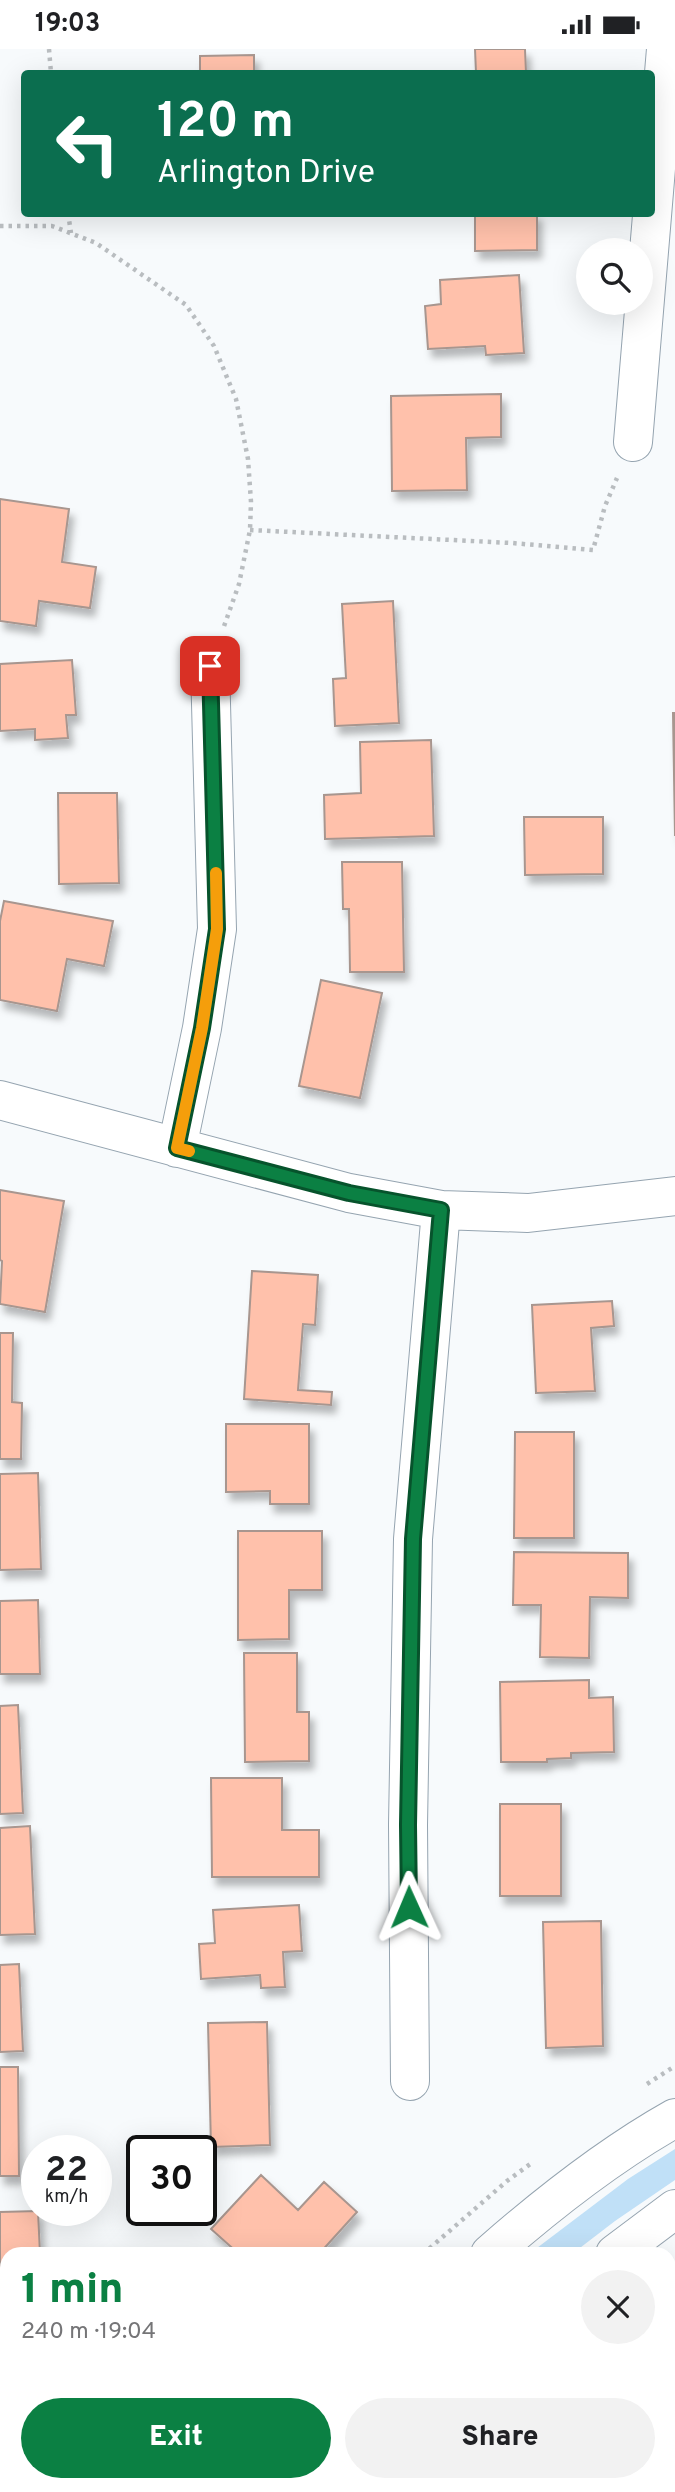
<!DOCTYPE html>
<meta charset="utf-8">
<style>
:root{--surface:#fff;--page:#f2f2f2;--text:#202124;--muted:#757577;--accent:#0b8043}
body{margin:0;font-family:Overpass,sans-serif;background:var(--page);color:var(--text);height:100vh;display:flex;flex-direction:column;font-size:26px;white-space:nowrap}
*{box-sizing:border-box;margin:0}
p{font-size:23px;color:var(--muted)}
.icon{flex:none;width:38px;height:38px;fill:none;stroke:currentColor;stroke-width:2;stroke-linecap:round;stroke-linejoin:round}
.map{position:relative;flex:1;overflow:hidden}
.panel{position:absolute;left:0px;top:2198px;width:676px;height:245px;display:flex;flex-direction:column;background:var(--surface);border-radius:21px 21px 0 0;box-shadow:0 7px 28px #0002}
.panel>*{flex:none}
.hud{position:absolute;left:21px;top:21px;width:634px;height:147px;border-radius:7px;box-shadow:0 7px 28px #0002;background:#0b6e4f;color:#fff;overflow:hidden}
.fabs{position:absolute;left:576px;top:189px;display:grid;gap:14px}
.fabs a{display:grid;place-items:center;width:77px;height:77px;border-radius:50%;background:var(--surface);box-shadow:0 7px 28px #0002;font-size:35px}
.speed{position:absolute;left:21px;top:2086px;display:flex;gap:14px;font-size:35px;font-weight:700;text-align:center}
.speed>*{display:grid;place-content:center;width:91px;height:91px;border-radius:50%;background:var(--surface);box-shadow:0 7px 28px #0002;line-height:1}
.speed small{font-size:18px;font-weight:400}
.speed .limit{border:4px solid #111;border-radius:10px;background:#fff;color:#111}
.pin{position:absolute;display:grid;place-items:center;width:60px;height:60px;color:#fff;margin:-30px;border-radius:14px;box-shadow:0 4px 10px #0006}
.me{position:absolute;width:77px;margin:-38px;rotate:359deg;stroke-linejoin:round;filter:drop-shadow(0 0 5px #0008)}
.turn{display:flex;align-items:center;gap:24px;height:147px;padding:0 21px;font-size:32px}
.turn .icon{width:91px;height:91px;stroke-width:2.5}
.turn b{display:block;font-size:49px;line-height:60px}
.round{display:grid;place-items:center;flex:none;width:74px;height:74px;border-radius:37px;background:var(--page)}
.overview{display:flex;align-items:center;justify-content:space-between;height:119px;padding:0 21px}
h1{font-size:42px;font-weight:800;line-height:52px;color:var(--accent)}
.action{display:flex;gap:14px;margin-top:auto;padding:14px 21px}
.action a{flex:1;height:80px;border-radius:42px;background:var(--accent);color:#fff;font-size:28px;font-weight:800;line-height:80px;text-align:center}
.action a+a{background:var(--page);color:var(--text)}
.status{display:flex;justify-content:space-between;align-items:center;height:49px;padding:0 35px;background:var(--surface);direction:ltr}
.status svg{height:19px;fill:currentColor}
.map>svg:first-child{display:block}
</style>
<div class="status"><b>19:03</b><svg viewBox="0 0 49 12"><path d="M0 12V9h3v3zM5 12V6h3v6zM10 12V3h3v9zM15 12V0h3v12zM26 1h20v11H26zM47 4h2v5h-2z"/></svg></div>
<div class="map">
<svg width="675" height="2443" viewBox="0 0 675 2443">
<defs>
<filter id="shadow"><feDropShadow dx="4.5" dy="8" stdDeviation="3.5" flood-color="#0004"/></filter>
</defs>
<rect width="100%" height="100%" fill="#f7fafc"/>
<path fill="#c0e0f7" d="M 675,2100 L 675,2131 L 615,2172 L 572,2205 L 529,2205 L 628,2130 Z"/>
<path fill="#ffc1ab" stroke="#a8968f" stroke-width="2" filter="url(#shadow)" d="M 475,0 L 525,0 L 526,24 L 476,24 Z
M 254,6 L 254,24 L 200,24 L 200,7 Z
M 475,164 L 537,164 L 537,201 L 475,202 Z
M 519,226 L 524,304 L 486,306 L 485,297 L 428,300 L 425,257 L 441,255 L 440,231 Z
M 501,345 L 501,388 L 466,389 L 467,441 L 392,442 L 391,347 Z
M 0,450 L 69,460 L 62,513 L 96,518 L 90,559 L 39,552 L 36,577 L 0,572 Z
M 393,552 L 399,674 L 335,677 L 333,630 L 346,629 L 342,555 Z
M 72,611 L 76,666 L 66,666 L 68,689 L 35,691 L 35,680 L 0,682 L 0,615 Z
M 673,664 L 675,664 L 675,787 Z
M 431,691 L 434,787 L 325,790 L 324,746 L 361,744 L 360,693 Z
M 58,744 L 117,744 L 119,834 L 59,835 Z
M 524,768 L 603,768 L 603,825 L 525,826 Z
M 342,813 L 402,813 L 404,923 L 350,923 L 349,860 L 343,860 Z
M 4,852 L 113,872 L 104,917 L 67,910 L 57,962 L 0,951 L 0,872 Z
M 321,931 L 382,944 L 360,1049 L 299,1037 Z
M 0,1141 L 64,1152 L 45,1263 L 0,1255 L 2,1212 L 0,1211 Z
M 252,1222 L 318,1226 L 315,1276 L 303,1275 L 298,1341 L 332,1343 L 331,1356 L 244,1350 Z
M 612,1252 L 614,1277 L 591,1279 L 595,1342 L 536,1344 L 532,1256 Z
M 0,1284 L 13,1284 L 12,1353 L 22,1354 L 21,1410 L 0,1410 Z
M 226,1375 L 309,1375 L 309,1455 L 270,1455 L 270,1442 L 226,1443 Z
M 515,1383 L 574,1383 L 574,1489 L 514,1489 Z
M 38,1424 L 41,1520 L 0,1521 L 0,1425 Z
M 238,1482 L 322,1482 L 322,1541 L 289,1541 L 289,1590 L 238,1591 Z
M 514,1503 L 628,1504 L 628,1549 L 590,1548 L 589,1609 L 540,1608 L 541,1556 L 513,1556 Z
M 38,1551 L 40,1625 L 0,1625 L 0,1552 Z
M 244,1604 L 297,1604 L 297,1663 L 309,1663 L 309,1712 L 245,1713 Z
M 589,1631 L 589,1649 L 613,1648 L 614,1703 L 571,1704 L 571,1709 L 547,1710 L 547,1713 L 501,1713 L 500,1633 Z
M 18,1656 L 23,1764 L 0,1765 L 0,1657 Z
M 211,1729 L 282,1729 L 282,1781 L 319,1781 L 319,1828 L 212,1828 Z
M 500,1755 L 561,1755 L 561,1847 L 500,1847 Z
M 30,1777 L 35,1885 L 0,1886 L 0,1779 Z
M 299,1856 L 302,1902 L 283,1903 L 285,1938 L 261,1939 L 260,1926 L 201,1930 L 199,1895 L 215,1894 L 213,1861 Z
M 601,1872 L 603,1997 L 546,1999 L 543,1873 Z
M 19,1915 L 23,2002 L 0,2003 L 0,1916 Z
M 267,1973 L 270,2096 L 211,2098 L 208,1974 Z
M 0,2018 L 18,2018 L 19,2127 L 0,2127 Z
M 261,2126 L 298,2161 L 324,2133 L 357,2163 L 319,2205 L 239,2205 L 211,2180 Z
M 38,2162 L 40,2205 L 7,2205 L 7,2231 L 0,2231 L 0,2163 Z"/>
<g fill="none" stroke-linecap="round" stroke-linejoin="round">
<g stroke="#95a4b0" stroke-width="40">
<path id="minor" d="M 633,393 L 666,0
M 0,1051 L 349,1144 L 441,1161 L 528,1164 L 675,1147
M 177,1099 L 202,979 L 217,880 L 210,617
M 410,2032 L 408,1776 L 413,1490 L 441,1161"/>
</g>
<g stroke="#95a4b0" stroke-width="40">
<path id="major" d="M 490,2205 C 547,2155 609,2106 675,2069
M 615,2205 L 675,2160
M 165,2443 L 177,2436
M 315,2443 L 325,2436"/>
</g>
<path stroke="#b9bdc0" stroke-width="4.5" stroke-dasharray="3.5 5" stroke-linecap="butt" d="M 49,0 L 51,24
M 68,164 L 71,184
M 0,177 L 52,177 L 96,194 L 186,256 L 214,297 L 236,350 L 248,410 L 251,453 L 250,481 L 239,535 L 223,580
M 250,481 L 512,494 L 593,501 L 605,457 L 617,429
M 647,2035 L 675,2017
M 423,2205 L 507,2132 L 533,2113
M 73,2443 L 87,2436"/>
<use href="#minor" stroke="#fff" stroke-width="38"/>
<use href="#major" stroke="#fff" stroke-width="38"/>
</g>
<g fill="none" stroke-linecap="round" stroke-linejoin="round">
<g stroke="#07532c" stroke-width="18">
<path id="route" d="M 210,617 L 217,880 L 202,979 L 177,1099 L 349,1144 L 441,1161 L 413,1490 L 408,1776 L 409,1858"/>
</g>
<use href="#route" stroke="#0b8043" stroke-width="12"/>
<path stroke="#f59e0b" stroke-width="12" d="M 189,1102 L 177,1099 L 202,979 L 217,880 L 216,824"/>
</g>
</svg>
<div class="fabs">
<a><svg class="icon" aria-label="search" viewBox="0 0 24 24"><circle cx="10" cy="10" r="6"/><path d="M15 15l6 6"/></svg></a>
</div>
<div class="speed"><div>22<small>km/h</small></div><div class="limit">30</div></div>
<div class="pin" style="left:210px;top:617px;background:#d93025"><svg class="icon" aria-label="arrive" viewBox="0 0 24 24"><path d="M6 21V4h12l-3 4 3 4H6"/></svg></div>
<svg class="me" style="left:409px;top:1858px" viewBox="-20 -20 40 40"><path d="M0-17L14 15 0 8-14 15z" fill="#0b8043" stroke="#fff" stroke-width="4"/></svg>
<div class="hud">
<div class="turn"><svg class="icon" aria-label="left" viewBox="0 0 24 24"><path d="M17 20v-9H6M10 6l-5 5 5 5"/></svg><div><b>120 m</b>Arlington Drive</div></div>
</div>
<section class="panel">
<div class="overview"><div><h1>1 min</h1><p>240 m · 19:04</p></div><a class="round"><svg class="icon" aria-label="close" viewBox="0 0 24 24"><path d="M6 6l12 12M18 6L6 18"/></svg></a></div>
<div class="action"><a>Exit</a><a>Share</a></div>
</section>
</div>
